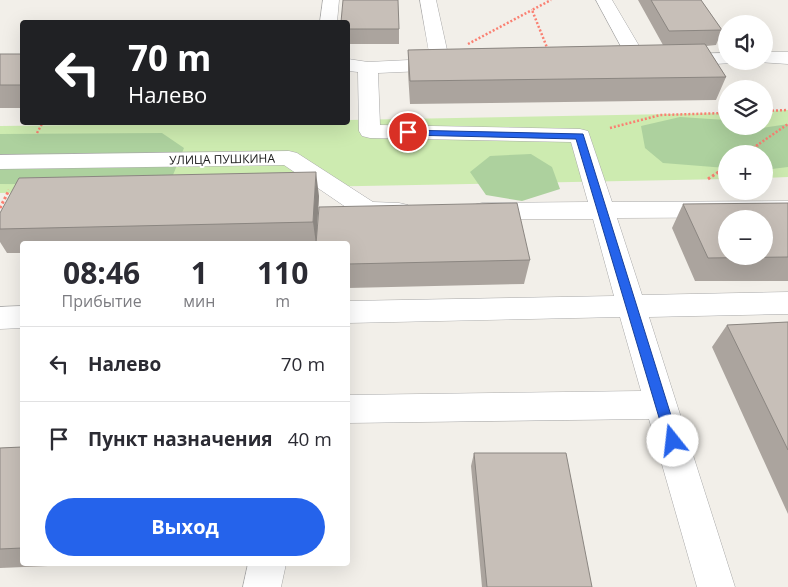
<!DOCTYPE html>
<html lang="ru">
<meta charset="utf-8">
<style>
:root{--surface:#fff;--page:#f7f7f7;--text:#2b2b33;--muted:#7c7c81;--line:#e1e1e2;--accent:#2563eb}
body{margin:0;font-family:"Open Sans",sans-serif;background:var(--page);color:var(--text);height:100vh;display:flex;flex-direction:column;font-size:19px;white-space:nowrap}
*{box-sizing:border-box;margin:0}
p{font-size:16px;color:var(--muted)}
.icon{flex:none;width:28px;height:28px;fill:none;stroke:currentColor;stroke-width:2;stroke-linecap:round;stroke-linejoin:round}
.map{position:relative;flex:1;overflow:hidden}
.panel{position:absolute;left:20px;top:241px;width:330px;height:325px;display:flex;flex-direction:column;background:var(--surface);border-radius:5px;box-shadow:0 5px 20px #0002}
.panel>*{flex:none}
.banner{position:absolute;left:20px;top:20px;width:330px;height:105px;border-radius:5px;box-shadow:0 5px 20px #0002;background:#202124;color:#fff;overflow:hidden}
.fabs{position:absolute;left:718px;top:15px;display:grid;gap:10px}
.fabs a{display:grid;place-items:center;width:55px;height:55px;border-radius:50%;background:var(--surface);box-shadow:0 5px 20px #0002;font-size:25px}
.pin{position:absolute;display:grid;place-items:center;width:42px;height:42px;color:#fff;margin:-21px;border:2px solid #fff;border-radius:50%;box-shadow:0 1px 5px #0007}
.me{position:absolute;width:55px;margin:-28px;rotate:344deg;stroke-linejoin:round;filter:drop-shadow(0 0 4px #0008)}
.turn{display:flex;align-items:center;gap:18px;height:105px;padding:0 25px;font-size:22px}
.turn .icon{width:65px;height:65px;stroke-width:2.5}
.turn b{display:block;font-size:35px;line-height:42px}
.eta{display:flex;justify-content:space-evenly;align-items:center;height:85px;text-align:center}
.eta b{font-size:30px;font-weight:700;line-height:35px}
.primary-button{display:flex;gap:10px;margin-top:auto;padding:10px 25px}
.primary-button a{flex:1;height:58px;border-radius:30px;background:var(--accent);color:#fff;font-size:20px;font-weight:700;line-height:58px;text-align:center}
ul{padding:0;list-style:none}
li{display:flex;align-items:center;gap:15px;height:75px;padding:0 25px;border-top:1px solid var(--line)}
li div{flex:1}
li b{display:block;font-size:19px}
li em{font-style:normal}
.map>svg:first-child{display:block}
</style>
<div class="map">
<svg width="788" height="587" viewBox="0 0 788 587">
<rect width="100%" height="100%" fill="#f2efe9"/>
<path fill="#cdebb0" d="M 788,110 L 788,177 L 764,178 L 764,154 L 726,154 L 726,179 L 0,193 L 0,126 L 348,122 L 348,120 L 726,113 L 726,126 L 764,126 L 764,111 Z"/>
<path fill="#add19e" d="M 680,117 L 726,120 L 726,126 L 762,128 L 788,124 L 788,167 L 764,170 L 764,154 L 726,154 L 726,168 L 663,163 L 645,148 L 641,126 Z
M 162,133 L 184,148 L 173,175 L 135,185 L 0,184 L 0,134 Z
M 531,154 L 552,167 L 560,189 L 522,201 L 486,195 L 470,172 L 490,156 Z"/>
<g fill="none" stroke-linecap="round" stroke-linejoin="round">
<g stroke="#a9a9a9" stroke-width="1">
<path id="minor" d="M 323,0 L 339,0 L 337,22 L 320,22 Z
M 420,0 L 436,0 L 449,59 L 455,64 L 452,68 L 445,70 L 378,73 L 380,125 L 580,129 L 588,131 L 612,202 L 788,201 L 788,217 L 617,218 L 642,295 L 788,292 L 788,314 L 649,317 L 735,587 L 697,587 L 649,419 L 348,423 L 348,395 L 641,391 L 620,317 L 348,323 L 348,301 L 614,296 L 593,219 L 482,219 L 473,217 L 470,211 L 473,205 L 482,203 L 588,202 L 571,142 L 370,138 L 362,136 L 359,131 L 358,72 L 348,71 L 348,59 L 368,62 L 430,59 Z
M 596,0 L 612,0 L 648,61 L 645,65 L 638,67 L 631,65 Z
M 764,52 L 788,52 L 788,64 L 757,62 L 764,61 Z
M 726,53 L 726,61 L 734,61 L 733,63 L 678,66 L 671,64 L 668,60 L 671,56 L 678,54 Z
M 289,151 L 297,153 L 373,202 L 399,203 L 408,205 L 411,211 L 408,217 C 393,221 374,220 359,216 L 284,165 L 0,169 L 0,155 Z
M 22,306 L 22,328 L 0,329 L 0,307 Z
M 248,564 L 286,564 L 281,587 L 243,587 Z"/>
</g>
<path stroke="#fa8072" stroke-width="2.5" stroke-dasharray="2 2" stroke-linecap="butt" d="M 468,44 L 532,10
M 548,50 L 532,10 L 551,0
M 764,111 L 788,110
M 610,128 L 660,115 L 726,113
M 37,133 L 43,122
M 756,146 L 788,124"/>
<path stroke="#fa8072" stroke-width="3" stroke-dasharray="2.5 2.5" stroke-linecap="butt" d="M 745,154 L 758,145
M 708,179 L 726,167
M 0,208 L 9,190"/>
<use href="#minor" fill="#fff" fill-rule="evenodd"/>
</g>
<path fill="#aba49e" d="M 638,0 L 701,0 L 722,30 L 716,45 L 706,46 L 726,77 L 716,100 L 410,104 L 408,73 L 408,50 L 663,45 Z
M 348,22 L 399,29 L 399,44 L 348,44 Z
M 0,54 L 22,54 L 22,108 L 0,108 Z
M 319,196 L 317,227 L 530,260 L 524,284 L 348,288 L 348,244 L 22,244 L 22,253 L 7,253 L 0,242 L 0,213 Z
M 788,203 L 788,281 L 695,281 L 672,228 L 683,204 Z
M 788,322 L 788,514 L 712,347 L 727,325 Z
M 22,447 L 22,564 L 96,564 L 0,568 L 0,448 Z
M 474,453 L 592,587 L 482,587 L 471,466 Z"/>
<path fill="#8b8681" d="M 316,172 L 319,196 L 316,244 L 313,222 Z"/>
<path fill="#c7bfb8" stroke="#8b8681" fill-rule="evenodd" d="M 343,0 L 398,0 L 399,29 L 348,29 L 348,22 L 341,22 Z
M 651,0 L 701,0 L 722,30 L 669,31 Z
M 705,44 L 726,77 L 410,81 L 408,50 Z
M 0,54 L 22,54 L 22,85 L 0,85 Z
M 316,172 L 313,222 L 0,229 L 0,213 L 19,178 Z
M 517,203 L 530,260 L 348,264 L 348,244 L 316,244 L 319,207 Z
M 788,203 L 788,257 L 708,258 L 683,204 ZM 726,219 L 764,219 L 764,256 L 726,256 Z
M 788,322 L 788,450 L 727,325 Z
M 22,447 L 22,548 L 0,549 L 0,448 Z
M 474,453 L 566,453 L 592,587 L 487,587 Z"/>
<path fill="#2563eb" stroke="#184099" d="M 405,130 L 583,134 L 679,441 L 677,446 L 673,448 L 668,446 L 666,441 L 576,139 L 408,135 L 405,134 Z"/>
<g text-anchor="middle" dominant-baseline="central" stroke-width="4" stroke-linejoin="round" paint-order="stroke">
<g font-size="12" fill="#222" stroke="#fff">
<text transform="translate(222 159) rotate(-1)">УЛИЦА ПУШКИНА</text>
</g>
</g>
</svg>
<div class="fabs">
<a><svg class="icon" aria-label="sound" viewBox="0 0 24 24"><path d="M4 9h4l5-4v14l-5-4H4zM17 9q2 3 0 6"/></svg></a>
<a><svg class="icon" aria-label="layers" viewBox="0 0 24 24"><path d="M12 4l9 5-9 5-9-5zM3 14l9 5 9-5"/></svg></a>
<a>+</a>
<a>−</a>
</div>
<div class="pin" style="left:408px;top:132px;background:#d93025"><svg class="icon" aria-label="arrive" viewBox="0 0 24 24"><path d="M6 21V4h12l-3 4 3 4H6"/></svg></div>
<svg class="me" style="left:673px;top:441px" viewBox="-20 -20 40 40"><circle r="19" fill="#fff"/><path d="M0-13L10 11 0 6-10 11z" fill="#2563eb"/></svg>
<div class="banner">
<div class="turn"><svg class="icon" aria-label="left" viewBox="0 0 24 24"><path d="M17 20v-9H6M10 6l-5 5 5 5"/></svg><div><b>70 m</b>Налево</div></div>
</div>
<section class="panel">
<div class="eta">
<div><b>08:46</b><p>Прибытие</p></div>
<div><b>1</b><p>мин</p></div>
<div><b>110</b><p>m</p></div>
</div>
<ul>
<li><svg class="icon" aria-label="left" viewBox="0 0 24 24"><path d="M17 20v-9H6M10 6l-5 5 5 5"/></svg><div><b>Налево</b></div><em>70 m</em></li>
<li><svg class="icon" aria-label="arrive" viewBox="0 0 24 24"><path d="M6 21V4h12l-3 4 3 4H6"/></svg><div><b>Пункт назначения</b></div><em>40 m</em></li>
</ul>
<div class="primary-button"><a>Выход</a></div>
</section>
</div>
